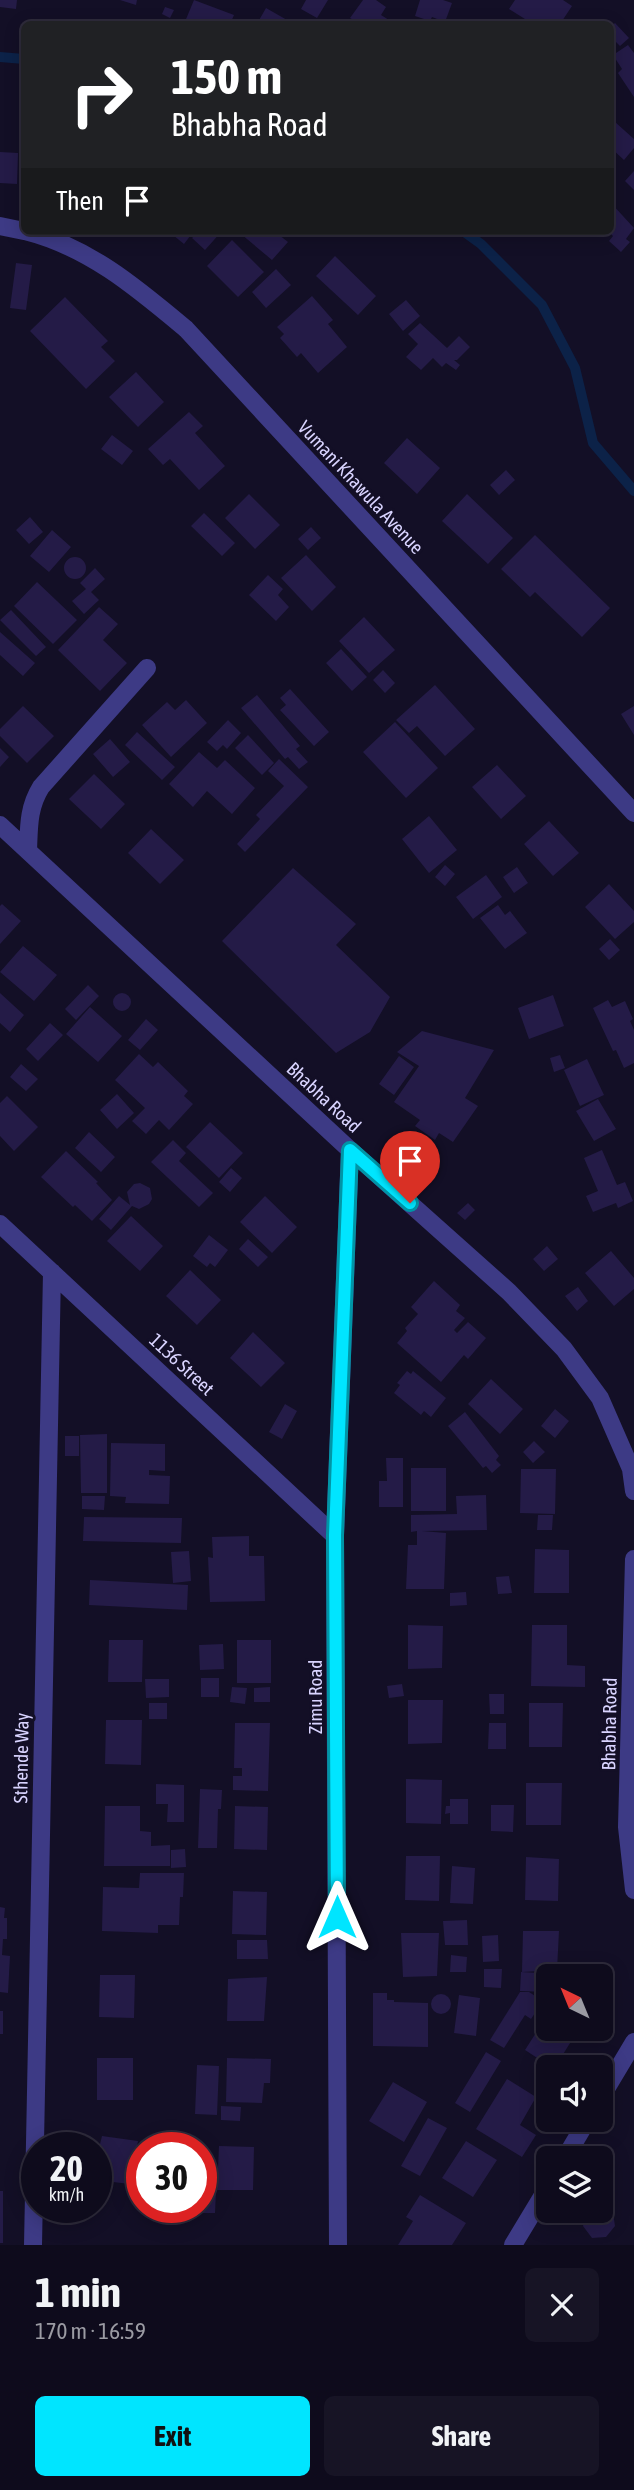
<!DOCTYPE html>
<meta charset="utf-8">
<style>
:root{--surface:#0e0b1c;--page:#171425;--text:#f1f3f6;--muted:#9b9ba3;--line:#2e2b3b;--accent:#00e5ff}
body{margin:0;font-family:"Asap Condensed",sans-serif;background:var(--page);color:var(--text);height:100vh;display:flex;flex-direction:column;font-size:26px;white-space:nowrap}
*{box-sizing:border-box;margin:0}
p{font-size:23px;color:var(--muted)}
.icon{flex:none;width:38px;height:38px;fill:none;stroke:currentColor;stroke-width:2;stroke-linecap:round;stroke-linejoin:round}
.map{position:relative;height:2245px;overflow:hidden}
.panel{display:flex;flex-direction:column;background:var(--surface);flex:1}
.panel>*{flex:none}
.top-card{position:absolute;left:21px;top:21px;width:593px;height:214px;border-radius:10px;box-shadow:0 4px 18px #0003,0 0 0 2px var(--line);background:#202124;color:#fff;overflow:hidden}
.needle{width:46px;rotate:317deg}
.fabs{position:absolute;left:536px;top:1964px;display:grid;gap:14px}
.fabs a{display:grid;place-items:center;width:77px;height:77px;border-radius:10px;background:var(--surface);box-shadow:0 4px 18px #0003,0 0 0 2px var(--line);font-size:35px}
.speed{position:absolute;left:21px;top:2132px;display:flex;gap:14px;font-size:35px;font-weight:700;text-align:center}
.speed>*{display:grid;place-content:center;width:91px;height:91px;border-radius:50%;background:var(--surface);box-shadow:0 4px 18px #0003,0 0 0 2px var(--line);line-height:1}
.speed small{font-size:18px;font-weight:400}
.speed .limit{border:10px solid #d22;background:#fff;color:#111}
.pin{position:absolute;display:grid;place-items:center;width:60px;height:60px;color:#fff;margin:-72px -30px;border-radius:50% 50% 50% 0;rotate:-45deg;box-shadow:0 0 7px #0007}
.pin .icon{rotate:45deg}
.me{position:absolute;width:77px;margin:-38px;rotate:0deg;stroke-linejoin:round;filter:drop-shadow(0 0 5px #0008)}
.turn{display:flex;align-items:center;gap:24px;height:147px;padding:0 35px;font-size:32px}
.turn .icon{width:91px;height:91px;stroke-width:2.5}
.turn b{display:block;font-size:49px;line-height:60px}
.then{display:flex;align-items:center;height:66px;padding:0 35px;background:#0003;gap:14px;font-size:26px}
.round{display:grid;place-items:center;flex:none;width:74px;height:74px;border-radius:10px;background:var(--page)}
.headline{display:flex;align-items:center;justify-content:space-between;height:119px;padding:0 35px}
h1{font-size:42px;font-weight:700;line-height:52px}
.primary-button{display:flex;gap:14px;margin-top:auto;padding:14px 35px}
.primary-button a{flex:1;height:80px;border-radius:10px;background:var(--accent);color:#111;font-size:28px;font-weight:700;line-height:80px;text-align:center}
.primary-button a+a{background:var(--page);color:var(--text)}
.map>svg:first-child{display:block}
</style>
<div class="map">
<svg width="634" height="2245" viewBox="0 0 634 2245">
<rect width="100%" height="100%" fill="#130f26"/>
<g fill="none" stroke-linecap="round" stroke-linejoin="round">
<path stroke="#0c2248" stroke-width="10" d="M 0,57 L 24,59
M 463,231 L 481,244 L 542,305 L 575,368 L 593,443 L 634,491"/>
</g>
<path fill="#241b47" d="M 0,0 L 17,0 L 16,9 L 0,7 Z
M 120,0 L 137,0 L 136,5 Z
M 194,0 L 234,15 L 230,24 L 184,24 Z
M 306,0 L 328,0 L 317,18 L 301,9 Z
M 363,0 L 376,0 L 386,7 L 381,15 L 392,22 L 390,24 L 360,24 L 350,18 Z
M 420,0 L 443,0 L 452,3 L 445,22 L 432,17 L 430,21 L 415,16 Z
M 515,0 L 563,0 L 572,6 L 560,24 L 533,24 L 509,9 Z
M 165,7 L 174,10 L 170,18 L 162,14 Z
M 266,8 L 294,24 L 262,24 L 258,22 Z
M 615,23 L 629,38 L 620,46 L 611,37 L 611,27 Z
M 628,45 L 634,53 L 634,97 L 618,73 L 622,69 L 613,55 Z
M 615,122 L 634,139 L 634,148 L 624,160 L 611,148 L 616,141 L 611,136 L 611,126 Z
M 0,152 L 18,153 L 17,184 L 0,183 Z
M 634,171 L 634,190 L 625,181 Z
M 611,203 L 634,228 L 626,239 L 630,242 L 621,252 L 609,241 L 613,236 L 608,231 L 611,231 Z
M 168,231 L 194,231 L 184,244 Z
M 199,231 L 222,231 L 205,250 L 192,238 Z
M 243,231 L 274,231 L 288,242 L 272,260 L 241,234 Z
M 232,240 L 264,272 L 238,297 L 207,266 Z
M 335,256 L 376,296 L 358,315 L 316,276 Z
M 16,263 L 32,265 L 26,310 L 10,308 Z
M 276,269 L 291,285 L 266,308 L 252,292 Z
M 312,296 L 333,320 L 328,324 L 347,347 L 318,373 L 301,353 L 297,357 L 280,338 L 284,334 L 277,327 Z
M 65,297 L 108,341 L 101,347 L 115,361 L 86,389 L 30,331 Z
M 406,300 L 420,316 L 403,331 L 389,314 Z
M 420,323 L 447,348 L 459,336 L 470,347 L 457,360 L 454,360 L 460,365 L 456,370 L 446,363 L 442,367 L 433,358 L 421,370 L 406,357 L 418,344 L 408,334 Z
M 136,372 L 164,402 L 138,427 L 109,397 Z
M 189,412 L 203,426 L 195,433 L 225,466 L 199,490 L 170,459 L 163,465 L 148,449 Z
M 112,435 L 133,451 L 122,465 L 101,449 Z
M 407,438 L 440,468 L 417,494 L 384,463 Z
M 506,470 L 515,480 L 499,495 L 490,485 Z
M 249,494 L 280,525 L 255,549 L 225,518 Z
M 467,494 L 513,538 L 488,564 L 442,521 Z
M 204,513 L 235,543 L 222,556 L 191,526 Z
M 30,517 L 43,532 L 29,544 L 16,530 Z
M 311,527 L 321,538 L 308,550 L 298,539 Z
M 52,530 L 71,547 L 49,572 L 30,556 Z
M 535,535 L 610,608 L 582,637 L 535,592 L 530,597 L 501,569 Z
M 306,555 L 336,587 L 312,611 L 281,578 Z
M64 568a11 11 0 1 1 22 0a11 11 0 1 1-22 0Z
M 95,568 L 105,579 L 91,592 L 99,600 L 84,614 L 72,601 L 86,589 L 80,583 Z
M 268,575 L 283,589 L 278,595 L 289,607 L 276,621 L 249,595 Z
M 37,582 L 77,620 L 53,644 L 14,606 Z
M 99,607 L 118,624 L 103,640 L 127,663 L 100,691 L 58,650 Z
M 11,610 L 46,647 L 36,656 L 0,620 Z
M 364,617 L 395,650 L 369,673 L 339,641 Z
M 0,632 L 35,663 L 23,676 L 0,655 Z
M 341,649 L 367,677 L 352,691 L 326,663 Z
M 383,670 L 395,683 L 385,693 L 373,680 Z
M 435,685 L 475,729 L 445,756 L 417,726 L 409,733 L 396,720 Z
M 290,689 L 329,732 L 314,746 L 280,710 L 286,705 L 280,698 Z
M 257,695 L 300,746 L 296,749 L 308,762 L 299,769 L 288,757 L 285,759 L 241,708 Z
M 186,700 L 207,723 L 171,757 L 142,725 L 167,702 L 175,710 Z
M 23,706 L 54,736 L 27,763 L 0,736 L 0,729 Z
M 634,706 L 634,735 L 621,714 Z
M 228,720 L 241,733 L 227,749 L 223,745 L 217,751 L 207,742 Z
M 395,722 L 438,768 L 406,798 L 363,752 Z
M 137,732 L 175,767 L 162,780 L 125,745 Z
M 248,735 L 274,763 L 262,775 L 235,748 Z
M 110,739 L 130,762 L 113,777 L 93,754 Z
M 0,748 L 9,757 L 0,767 Z
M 199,752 L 217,768 L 225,760 L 255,788 L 232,814 L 207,791 L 193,807 L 169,784 Z
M 279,759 L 308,787 L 245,852 L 237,844 L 260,819 L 256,815 L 284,786 L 268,771 Z
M 497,765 L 526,796 L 501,819 L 472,787 Z
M 94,774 L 125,804 L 101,829 L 69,799 Z
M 429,816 L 457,850 L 429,873 L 402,839 Z
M 549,821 L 579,853 L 553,876 L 524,844 Z
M 151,829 L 184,860 L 160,884 L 128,853 Z
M 445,865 L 455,874 L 445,886 L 435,877 Z
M 517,867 L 528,883 L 514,893 L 503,877 Z
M 293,868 L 356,924 L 336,945 L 390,997 L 370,1032 L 336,1053 L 222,941 Z
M 486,875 L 502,897 L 473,919 L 456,897 Z
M 609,884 L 634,911 L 634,922 L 615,939 L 585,907 Z
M 2,904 L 21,921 L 0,944 L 0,906 Z
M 498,905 L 505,915 L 510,911 L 527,933 L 505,949 L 480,918 Z
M 610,939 L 620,950 L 609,960 L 599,949 Z
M 23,946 L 57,975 L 34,1001 L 0,972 Z
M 88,985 L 99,996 L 76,1020 L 65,1009 Z
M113 1002a9 9 0 1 1 18 0a9 9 0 1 1-18 0Z
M 0,993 L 24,1015 L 10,1032 L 0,1023 Z
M 553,995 L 564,1026 L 529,1039 L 518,1008 Z
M 608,1000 L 612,1007 L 625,1001 L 633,1019 L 630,1021 L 634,1030 L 634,1063 L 624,1068 L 616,1050 L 613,1051 L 593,1008 Z
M 90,1007 L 122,1036 L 98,1062 L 66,1034 Z
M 146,1019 L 158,1030 L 140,1050 L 128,1040 Z
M 50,1023 L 63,1035 L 38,1061 L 26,1049 Z
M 422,1031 L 494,1050 L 465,1098 L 478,1106 L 453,1142 L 439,1133 L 435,1140 L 415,1126 L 420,1120 L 394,1102 L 419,1066 L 397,1052 Z
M 139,1054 L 153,1067 L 158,1062 L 188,1091 L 184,1096 L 193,1104 L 169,1130 L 159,1120 L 146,1134 L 132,1121 L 145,1108 L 115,1080 Z
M 560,1055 L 565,1068 L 554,1072 L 550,1058 Z
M 399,1056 L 414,1067 L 394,1095 L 379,1084 Z
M 587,1059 L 604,1095 L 580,1106 L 564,1070 Z
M 21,1064 L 38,1079 L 26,1091 L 10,1077 Z
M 117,1094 L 134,1113 L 117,1129 L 100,1110 Z
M 7,1096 L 38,1127 L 14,1151 L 0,1136 L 0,1103 Z
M 598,1099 L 616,1129 L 594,1141 L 576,1111 Z
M 210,1122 L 243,1153 L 219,1178 L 186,1147 Z
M 89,1132 L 115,1157 L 101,1172 L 75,1148 Z
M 173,1140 L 186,1153 L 179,1161 L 213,1193 L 199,1207 L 151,1162 Z
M 602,1150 L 617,1185 L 625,1182 L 633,1201 L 618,1208 L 616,1203 L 593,1212 L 586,1196 L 598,1191 L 584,1158 Z
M 66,1151 L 98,1182 L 96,1183 L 112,1200 L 92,1221 L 75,1205 L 73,1207 L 41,1177 Z
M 231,1168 L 242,1178 L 230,1192 L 219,1182 Z
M 140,1183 L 150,1188 L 152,1199 L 149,1204 L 139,1209 L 132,1206 L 111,1230 L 99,1219 L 119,1196 L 130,1205 L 127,1192 L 134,1184 Z
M 265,1196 L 297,1227 L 272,1253 L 240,1222 Z
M 468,1203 L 475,1210 L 465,1220 L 457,1213 Z
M 131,1216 L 163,1246 L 140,1271 L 107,1241 Z
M 209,1235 L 228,1250 L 215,1267 L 210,1263 L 207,1267 L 193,1256 Z
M 248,1239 L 268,1257 L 258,1267 L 239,1249 Z
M 547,1246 L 558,1259 L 544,1271 L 533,1259 Z
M 611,1251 L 634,1278 L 634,1289 L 614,1306 L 585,1273 Z
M 190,1270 L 221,1300 L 197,1325 L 166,1296 Z
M 434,1281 L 460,1305 L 456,1311 L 465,1318 L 454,1330 L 457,1333 L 468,1322 L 486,1338 L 468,1359 L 464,1355 L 441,1382 L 397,1343 L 407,1331 L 405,1328 L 418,1314 L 411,1307 Z
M 578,1287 L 588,1301 L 577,1311 L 565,1296 Z
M 253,1332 L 285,1363 L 261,1387 L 230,1358 Z
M 407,1371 L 411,1374 L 413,1371 L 446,1398 L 431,1417 L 424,1411 L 421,1415 L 394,1393 L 400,1385 L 397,1383 Z
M 491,1379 L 523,1409 L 500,1434 L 468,1404 Z
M 285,1404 L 297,1411 L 282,1439 L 269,1432 Z
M 555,1409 L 569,1421 L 555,1438 L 541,1426 Z
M 465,1412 L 499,1456 L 496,1460 L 501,1465 L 492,1473 L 486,1466 L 483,1468 L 448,1426 Z
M 107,1434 L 107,1493 L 81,1493 L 80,1435 Z
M 65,1436 L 79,1436 L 79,1456 L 65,1456 Z
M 534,1441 L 545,1452 L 533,1463 L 523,1452 Z
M 111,1443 L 165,1444 L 165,1471 L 149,1470 L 149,1475 L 170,1476 L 169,1504 L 125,1503 L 126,1497 L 110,1496 Z
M 386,1458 L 403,1458 L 403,1507 L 379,1507 L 379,1481 L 387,1481 Z
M 411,1468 L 446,1468 L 446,1511 L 411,1511 Z
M 521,1469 L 556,1469 L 555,1514 L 520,1513 Z
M 486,1495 L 487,1530 L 422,1531 L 446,1533 L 444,1589 L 406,1589 L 408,1545 L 417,1545 L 417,1531 L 411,1532 L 411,1515 L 457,1514 L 456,1496 Z
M 82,1496 L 105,1496 L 104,1510 L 82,1509 Z
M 538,1515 L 553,1515 L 552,1530 L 537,1530 Z
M 84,1517 L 182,1518 L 181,1543 L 83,1541 Z
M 249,1536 L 249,1556 L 264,1556 L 265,1601 L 210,1602 L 208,1557 L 213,1558 L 212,1537 Z
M 535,1549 L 569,1550 L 569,1593 L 534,1593 Z
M 189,1551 L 191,1581 L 173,1583 L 171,1552 Z
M 509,1576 L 512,1593 L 498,1594 L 496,1577 Z
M 90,1580 L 188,1585 L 187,1610 L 89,1605 Z
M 466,1592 L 467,1605 L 450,1606 L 450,1593 Z
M 408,1625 L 443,1626 L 442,1668 L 408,1669 Z
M 532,1625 L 567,1625 L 567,1665 L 585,1666 L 585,1687 L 531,1686 Z
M 109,1640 L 143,1640 L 142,1682 L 108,1682 Z
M 237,1640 L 271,1640 L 271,1683 L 237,1683 Z
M 223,1644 L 224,1669 L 200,1670 L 199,1645 Z
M 201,1678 L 219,1678 L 219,1697 L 201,1697 Z
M 145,1679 L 169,1679 L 169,1697 L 146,1698 Z
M 402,1684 L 404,1696 L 389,1698 L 387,1686 Z
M 232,1687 L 247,1688 L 245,1704 L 230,1702 Z
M 270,1687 L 270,1702 L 254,1702 L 254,1688 Z
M 489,1694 L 504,1694 L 504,1714 L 490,1714 Z
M 408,1700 L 443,1700 L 442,1743 L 408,1744 Z
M 149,1703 L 167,1703 L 167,1719 L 149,1719 Z
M 529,1703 L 563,1703 L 562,1747 L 529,1747 Z
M 106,1720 L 142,1720 L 141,1765 L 105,1764 Z
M 235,1723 L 270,1723 L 268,1791 L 233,1790 L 233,1776 L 242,1776 L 242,1768 L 234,1768 Z
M 489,1723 L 506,1723 L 506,1749 L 488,1749 Z
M 406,1779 L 442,1780 L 441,1824 L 406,1823 Z
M 526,1783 L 562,1783 L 561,1825 L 526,1825 Z
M 156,1784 L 184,1785 L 184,1822 L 167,1822 L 168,1804 L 156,1804 Z
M 200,1789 L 222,1790 L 221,1809 L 218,1809 L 217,1848 L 198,1848 Z
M 450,1799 L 468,1799 L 468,1824 L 450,1824 L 450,1813 L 445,1814 L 446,1806 L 450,1806 Z
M 491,1805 L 514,1805 L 513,1832 L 491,1831 Z
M 105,1806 L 140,1806 L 140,1831 L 151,1832 L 151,1846 L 170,1845 L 170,1866 L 104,1866 Z
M 235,1806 L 268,1807 L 267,1850 L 234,1849 Z
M 185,1849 L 186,1867 L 171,1868 L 171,1850 Z
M 406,1856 L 440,1856 L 439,1901 L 405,1900 Z
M 526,1857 L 559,1859 L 558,1901 L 525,1900 Z
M 452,1866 L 475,1868 L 473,1904 L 450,1903 Z
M 140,1873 L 184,1873 L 183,1897 L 180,1897 L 179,1925 L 158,1925 L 158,1933 L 102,1931 L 103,1887 L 139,1888 Z
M 233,1891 L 267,1892 L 266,1935 L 232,1934 Z
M 0,1907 L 5,1908 L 4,1918 L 7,1918 L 7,1939 L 3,1939 L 2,1955 L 10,1956 L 8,1993 L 0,1992 Z
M 467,1920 L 468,1945 L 445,1945 L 443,1921 Z
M 523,1931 L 559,1931 L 557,1970 L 522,1972 Z
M 401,1933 L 439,1933 L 437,1976 L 403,1977 Z
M 498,1935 L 499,1961 L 483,1962 L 482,1936 Z
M 237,1940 L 267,1940 L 268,1959 L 237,1959 Z
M 451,1955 L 467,1957 L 466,1972 L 450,1972 Z
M 484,1969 L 502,1969 L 501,1988 L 484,1987 Z
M 521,1972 L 556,1974 L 556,1976 L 548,1976 L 548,1992 L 520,1991 Z
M 100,1975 L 135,1975 L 134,2018 L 99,2017 Z
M 267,1977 L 264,2021 L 227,2021 L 228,1979 Z
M 520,1992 L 529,1992 L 543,2001 L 531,2019 L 525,2015 L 504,2048 L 490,2040 Z
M 373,1993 L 387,1993 L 387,2000 L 394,2000 L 394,2002 L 428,2003 L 428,2047 L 373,2046 Z
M431 2004a10 10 0 1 1 20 0a10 10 0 1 1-20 0Z
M 459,1995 L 480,1998 L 476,2036 L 454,2033 Z
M 0,2011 L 3,2011 L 3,2034 L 0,2034 Z
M 548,2014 L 548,2028 L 572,2028 L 577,2032 L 555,2067 L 551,2067 L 525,2050 Z
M 486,2052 L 501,2061 L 470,2112 L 455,2103 Z
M 97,2058 L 133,2058 L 133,2100 L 97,2100 Z
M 227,2058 L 271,2059 L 270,2083 L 264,2083 L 262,2103 L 226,2102 Z
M 197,2065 L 219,2066 L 217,2115 L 195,2114 Z
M 507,2079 L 536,2097 L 520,2125 L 536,2135 L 522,2157 L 476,2129 Z
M 393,2082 L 427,2102 L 404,2142 L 369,2121 Z
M 221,2106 L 241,2107 L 240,2121 L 221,2120 Z
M 428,2118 L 447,2128 L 420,2176 L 401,2166 Z
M 102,2136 L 138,2141 L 130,2184 L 96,2180 L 96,2160 Z
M 466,2141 L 497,2160 L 473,2197 L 442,2178 Z
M 219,2146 L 254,2147 L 253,2190 L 217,2190 Z
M 201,2164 L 211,2164 L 211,2191 L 216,2191 L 215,2213 L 185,2213 L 185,2207 L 201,2207 Z
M 0,2191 L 3,2191 L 3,2243 L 0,2243 Z
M 420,2195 L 466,2223 L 452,2245 L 398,2245 L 413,2221 L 406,2217 Z
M 600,2207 L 613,2213 L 615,2226 L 606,2237 L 592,2238 L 583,2226 L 587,2211 L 600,2210 Z"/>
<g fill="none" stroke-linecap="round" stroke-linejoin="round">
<path stroke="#3d3a85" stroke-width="18" d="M 0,226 L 24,231
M 25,231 C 89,247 137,288 186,329 L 634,813
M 0,825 L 350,1150 L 509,1292 L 564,1349 L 600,1398 L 631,1469 L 634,1491
M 28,851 C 29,827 28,808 41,787 L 147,668
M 0,1224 L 335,1536
M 634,1559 L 627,1827 L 634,1890
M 600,2099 L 634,2042
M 565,2158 L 588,2119
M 33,2245 L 52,1272
M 338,2245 L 335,1536 L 350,1150
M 513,2245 L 548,2187"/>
</g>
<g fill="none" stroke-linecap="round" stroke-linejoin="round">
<g stroke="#0095a6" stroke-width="18">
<path id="route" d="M 337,1917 L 335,1535 L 350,1150 L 410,1203"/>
</g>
<use href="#route" stroke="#00e5ff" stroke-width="12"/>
</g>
<g text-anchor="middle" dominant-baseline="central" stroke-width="6" stroke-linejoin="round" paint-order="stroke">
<g font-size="19" fill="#d9d4ff" stroke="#130f26">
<text transform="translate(361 487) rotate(47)">Vumani Khawula Avenue</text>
<text transform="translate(324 1097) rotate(43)">Bhabha Road</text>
<text transform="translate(182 1364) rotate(43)">1136 Street</text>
<text transform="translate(315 1697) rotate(-90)">Zimu Road</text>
<text transform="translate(609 1724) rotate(-89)">Bhabha Road</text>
<text transform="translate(21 1758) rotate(-89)">Sthende Way</text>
</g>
</g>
</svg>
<div class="fabs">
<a><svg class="needle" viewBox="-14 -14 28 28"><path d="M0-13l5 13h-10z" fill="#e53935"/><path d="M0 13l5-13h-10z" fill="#9b9ba3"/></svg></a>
<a><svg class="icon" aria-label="sound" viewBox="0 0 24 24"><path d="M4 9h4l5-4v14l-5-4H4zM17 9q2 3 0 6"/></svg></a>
<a><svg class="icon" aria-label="layers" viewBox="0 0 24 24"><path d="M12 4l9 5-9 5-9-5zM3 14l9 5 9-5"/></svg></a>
</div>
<div class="speed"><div>20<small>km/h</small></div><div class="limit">30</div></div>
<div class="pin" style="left:410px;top:1203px;background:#d93025"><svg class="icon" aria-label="arrive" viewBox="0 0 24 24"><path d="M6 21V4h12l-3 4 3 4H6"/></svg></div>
<svg class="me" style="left:337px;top:1917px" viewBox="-20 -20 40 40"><path d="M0-17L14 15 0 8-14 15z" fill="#00e5ff" stroke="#fff" stroke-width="4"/></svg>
<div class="top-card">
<div class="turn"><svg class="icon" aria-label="right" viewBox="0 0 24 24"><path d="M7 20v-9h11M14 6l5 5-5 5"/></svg><div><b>150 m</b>Bhabha Road</div></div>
<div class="then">Then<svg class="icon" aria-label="arrive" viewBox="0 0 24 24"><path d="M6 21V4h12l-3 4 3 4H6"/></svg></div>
</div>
</div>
<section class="panel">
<div class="headline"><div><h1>1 min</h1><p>170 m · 16:59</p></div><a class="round"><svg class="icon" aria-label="close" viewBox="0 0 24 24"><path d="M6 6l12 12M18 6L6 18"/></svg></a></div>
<div class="primary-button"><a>Exit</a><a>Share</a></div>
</section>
